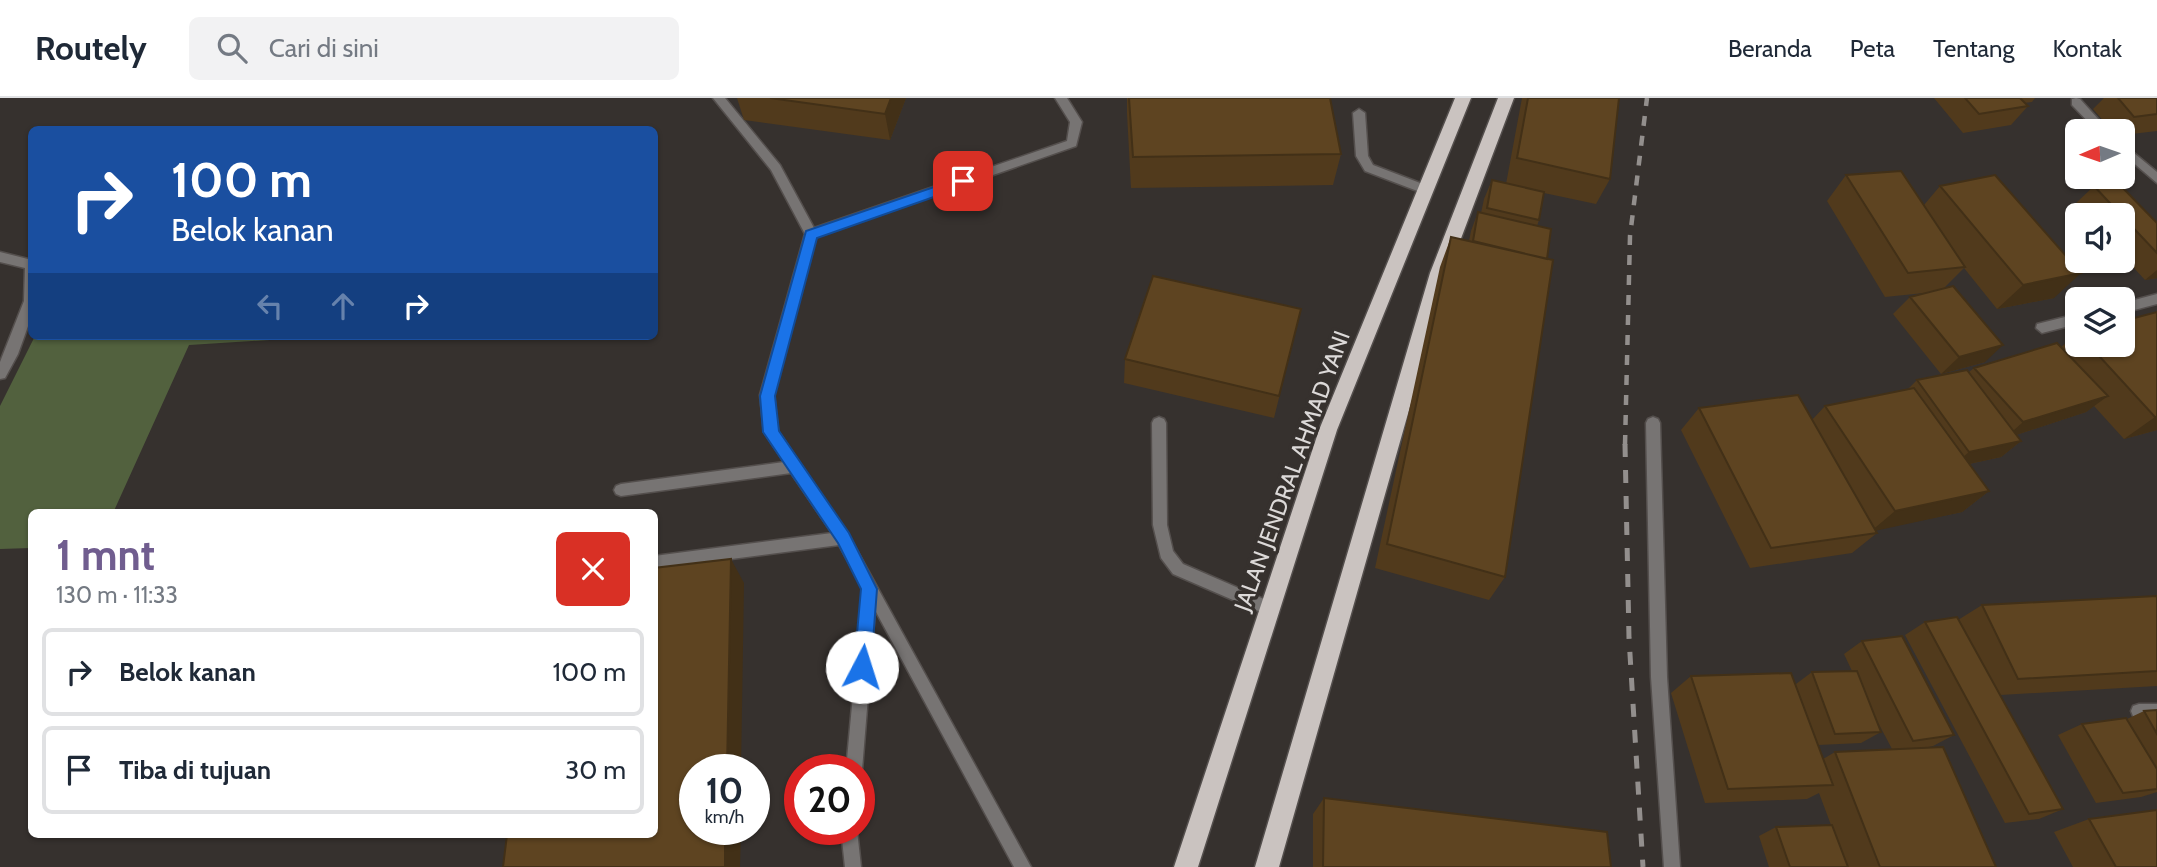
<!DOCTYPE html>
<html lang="id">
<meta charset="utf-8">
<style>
:root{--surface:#fff;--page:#f2f2f3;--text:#1f2937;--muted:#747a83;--line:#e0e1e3;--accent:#705d8f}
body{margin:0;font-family:Cabin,sans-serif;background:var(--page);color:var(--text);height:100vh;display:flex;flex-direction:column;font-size:26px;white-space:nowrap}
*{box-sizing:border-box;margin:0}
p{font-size:23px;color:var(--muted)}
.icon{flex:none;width:38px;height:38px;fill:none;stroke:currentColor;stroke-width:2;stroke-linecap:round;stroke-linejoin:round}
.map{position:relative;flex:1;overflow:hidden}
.side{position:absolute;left:28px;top:411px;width:630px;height:329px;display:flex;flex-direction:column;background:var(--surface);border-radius:10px;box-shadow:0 2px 5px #0004}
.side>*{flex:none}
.top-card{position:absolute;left:28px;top:28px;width:630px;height:214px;border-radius:10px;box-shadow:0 2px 5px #0004;background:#1a4fa0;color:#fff;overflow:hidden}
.needle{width:46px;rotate:268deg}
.tools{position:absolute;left:2065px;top:21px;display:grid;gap:14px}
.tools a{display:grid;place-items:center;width:70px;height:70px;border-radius:10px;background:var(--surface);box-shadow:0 2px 5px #0004;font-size:35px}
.speed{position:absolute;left:679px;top:656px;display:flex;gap:14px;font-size:35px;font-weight:700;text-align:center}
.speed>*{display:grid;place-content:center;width:91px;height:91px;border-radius:50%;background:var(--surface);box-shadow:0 2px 5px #0004;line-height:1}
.speed small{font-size:18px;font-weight:400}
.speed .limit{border:10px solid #d22;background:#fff;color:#111}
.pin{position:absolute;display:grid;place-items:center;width:60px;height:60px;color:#fff;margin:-30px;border-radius:14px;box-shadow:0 4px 10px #0006}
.me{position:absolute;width:77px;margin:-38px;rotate:5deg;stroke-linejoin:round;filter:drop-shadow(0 0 5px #0008)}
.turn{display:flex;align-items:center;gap:24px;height:147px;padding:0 28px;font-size:32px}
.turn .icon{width:91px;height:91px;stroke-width:2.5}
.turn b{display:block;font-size:49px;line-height:60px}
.lanes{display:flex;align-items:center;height:66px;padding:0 28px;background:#0003;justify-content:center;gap:35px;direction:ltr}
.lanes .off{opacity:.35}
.round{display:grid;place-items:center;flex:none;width:74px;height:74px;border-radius:10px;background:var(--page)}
.head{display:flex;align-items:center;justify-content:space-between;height:119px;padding:0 28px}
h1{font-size:42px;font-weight:800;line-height:52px;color:var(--accent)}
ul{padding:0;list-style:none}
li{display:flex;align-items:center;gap:21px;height:88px;margin:0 14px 10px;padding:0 14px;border:4px solid var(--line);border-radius:10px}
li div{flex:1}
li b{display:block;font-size:26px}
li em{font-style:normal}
header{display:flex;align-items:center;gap:42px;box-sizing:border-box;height:98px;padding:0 35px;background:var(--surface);border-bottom:2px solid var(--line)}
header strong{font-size:33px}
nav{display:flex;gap:38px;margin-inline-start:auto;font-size:24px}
.search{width:490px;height:63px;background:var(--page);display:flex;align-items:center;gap:18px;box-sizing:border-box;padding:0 24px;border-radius:10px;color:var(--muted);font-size:26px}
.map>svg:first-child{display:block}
</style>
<header>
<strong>Routely</strong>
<div class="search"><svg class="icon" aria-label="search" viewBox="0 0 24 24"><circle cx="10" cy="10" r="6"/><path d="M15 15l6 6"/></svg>Cari di sini</div>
<nav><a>Beranda</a><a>Peta</a><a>Tentang</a><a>Kontak</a></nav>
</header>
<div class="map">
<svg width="2157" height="769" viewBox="0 0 2157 769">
<rect width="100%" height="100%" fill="#36312e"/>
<path fill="#52613e" d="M 35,238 L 331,238 L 189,247 L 113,415 L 32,415 L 31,450 L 0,451 L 0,308 Z"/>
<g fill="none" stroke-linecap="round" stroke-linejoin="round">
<g stroke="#544f4d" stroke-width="3">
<path id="service" d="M 713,0 L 725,0 L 780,67 L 814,130 L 1067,43 L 1070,24 L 1055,0 L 1067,0 L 1082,24 L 1076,48 L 816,139 L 774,297 L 778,333 L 848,436 L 1031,769 L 1014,769 L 875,512 L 862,672 L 859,678 L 859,672 L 846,672 L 863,490 L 839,447 L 654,471 L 654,458 L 832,435 L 791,375 L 621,398 L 616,396 L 614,392 L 616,388 L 621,386 L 784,364 L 764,334 L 760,297 L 805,136 L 771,72 Z
M 1359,11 L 1365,15 L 1368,58 L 1373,67 L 1428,88 L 1428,94 L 1420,94 L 1365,73 L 1356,58 L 1353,15 Z
M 0,154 L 32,162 L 32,217 L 18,256 L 5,280 L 0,281 L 0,264 L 24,203 L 25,170 L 0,164 Z
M 841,732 L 857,732 L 861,769 L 845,769 Z"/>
</g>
<g stroke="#544f4d" stroke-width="3">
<path id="minor" d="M 2076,0 L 2080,1 L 2109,33 L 2097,33 L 2072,7 L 2072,1 Z
M 2123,46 L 2157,74 L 2157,85 L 2123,56 Z
M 2157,196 L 2157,206 L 2123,215 L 2123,205 Z
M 2077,216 L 2077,226 L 2042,235 L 2036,230 L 2037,226 Z
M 1159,319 L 1164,321 L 1166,325 L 1167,427 L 1173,453 L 1183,466 L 1273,505 L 1275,510 L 1273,515 L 1268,517 L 1263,515 L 1173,476 L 1161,460 L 1153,427 L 1152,325 L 1154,321 Z
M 1653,319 L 1658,321 L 1660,325 L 1667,579 L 1680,769 L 1664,769 L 1651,579 L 1646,325 L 1648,321 Z
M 2139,606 L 2157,606 L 2157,620 L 2133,618 L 2131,613 L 2133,608 Z"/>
</g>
<g stroke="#544f4d" stroke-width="3">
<path id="trunk" d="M 1455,0 L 1471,0 L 1337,332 L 1198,769 L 1174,769 L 1319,332 Z
M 1498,0 L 1514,0 L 1448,175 L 1279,769 L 1255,769 L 1430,175 Z"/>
</g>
<use href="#service" fill="#777473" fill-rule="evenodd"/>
<use href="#minor" fill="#777473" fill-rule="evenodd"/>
<use href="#trunk" fill="#cac3c0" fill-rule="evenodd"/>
<path stroke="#938f8d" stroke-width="4.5" stroke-dasharray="10 10" stroke-linecap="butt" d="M 1625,347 L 1630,138 L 1647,0"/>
<path stroke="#938f8d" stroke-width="5" stroke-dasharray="13 13" stroke-linecap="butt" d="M 1625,346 L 1629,540 L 1643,769"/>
</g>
<path fill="#513a1c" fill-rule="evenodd" d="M 737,0 L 906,0 L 890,42 L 744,22 Z
M 1127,0 L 1330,0 L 1341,56 L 1333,87 L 1131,90 L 1127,15 Z
M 1522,0 L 1619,0 L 1610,81 L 1596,106 L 1544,95 L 1539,122 L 1537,128 L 1547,161 L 1505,479 L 1489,502 L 1375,470 L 1440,169 L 1451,139 L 1469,143 L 1471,133 L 1478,114 L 1481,115 L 1484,101 L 1492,82 L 1506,86 Z
M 1934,0 L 2035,0 L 2032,4 L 2024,5 L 2028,8 L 2011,27 L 1963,35 Z
M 2104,0 L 2157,0 L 2157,33 L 2123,37 L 2123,33 L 2112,33 L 2093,11 Z
M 1846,77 L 1924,107 L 1940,88 L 2054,200 L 1997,211 L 1964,170 L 1944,190 L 1985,264 L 1941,276 L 1893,216 L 1910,199 L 1924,195 L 1885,199 L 1827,103 Z
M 2094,88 L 2157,125 L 2157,180 L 2145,182 L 2123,158 L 2123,117 L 2085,117 L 2075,106 Z
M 1301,211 L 1274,320 L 1124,285 L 1125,261 Z
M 2157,214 L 2157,332 L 2124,341 L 2094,308 L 2086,314 L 2016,337 L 2021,343 L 2001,359 L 1969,366 L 1989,393 L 1962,414 L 1875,432 L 1877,435 L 1852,455 L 1750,470 L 1681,332 L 1699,310 L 1812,322 L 1825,308 L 1908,291 L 1917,282 L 1969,274 L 1974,270 L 2061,249 L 2077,236 L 2077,247 L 2123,247 Z
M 2157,498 L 2157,588 L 2000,597 L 2063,711 L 2039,721 L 2005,725 L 1905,537 L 1925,524 L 1958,522 L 1982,507 Z
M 1862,543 L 1954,637 L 1933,648 L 1924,650 L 1996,769 L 1769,769 L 1759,738 L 1776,729 L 1831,727 L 1819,695 L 1807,701 L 1705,705 L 1671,595 L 1691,578 L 1796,586 L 1812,574 L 1852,573 L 1844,556 ZM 1873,615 L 1892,651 L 1835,654 L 1823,661 L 1818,647 L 1861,645 L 1881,634 Z
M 2157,612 L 2157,694 L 2141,699 L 2096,705 L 2058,637 L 2082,626 L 2127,621 L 2144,613 Z
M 1324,700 L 1611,769 L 1313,769 L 1313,716 Z
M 2089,721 L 2157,769 L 2073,769 L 2054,734 Z"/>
<path fill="#423017" d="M 891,0 L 906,0 L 890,42 L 885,16 Z
M 2157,172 L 2157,180 L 2145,182 Z
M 2081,175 L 2054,200 L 1997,211 L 2023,187 Z
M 2003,247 L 1985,264 L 1941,276 L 1959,259 Z
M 2108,298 L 2086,314 L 2004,341 L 2023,324 Z
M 2155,319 L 2157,319 L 2157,332 L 2124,341 Z
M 2021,343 L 2001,359 L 1950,370 L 1969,354 Z
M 1989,393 L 1962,414 L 1870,434 L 1895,413 Z
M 731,461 L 744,485 L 741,672 L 727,672 Z
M 725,732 L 741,732 L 740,769 L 725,769 Z"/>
<path fill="#5e4421" stroke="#423017" stroke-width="2" d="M 770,0 L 891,0 L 885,16 Z
M 1129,0 L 1330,0 L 1341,56 L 1133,59 Z
M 1528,0 L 1619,0 L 1610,81 L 1517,60 Z
M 1965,0 L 2020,0 L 2028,8 L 1979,16 Z
M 2118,0 L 2157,0 L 2157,16 L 2134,19 Z
M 1901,73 L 1965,169 L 1908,175 L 1846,77 Z
M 1995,77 L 2081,175 L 2023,187 L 1940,88 Z
M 1492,82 L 1544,94 L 1539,122 L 1487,110 Z
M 2116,83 L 2157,125 L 2157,155 L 2123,119 L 2123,117 L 2121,117 L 2094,88 Z
M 1478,114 L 1551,131 L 1547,161 L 1473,143 Z
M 1451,139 L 1553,162 L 1505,479 L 1387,446 Z
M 1153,178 L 1301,211 L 1279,298 L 1125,261 Z
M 1953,188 L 2003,247 L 1959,259 L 1910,199 Z
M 2157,214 L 2157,319 L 2155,319 L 2089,247 L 2123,247 L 2123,223 Z
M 2057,245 L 2108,298 L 2023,324 L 1974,270 Z
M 1967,272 L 2021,343 L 1969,354 L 1917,282 Z
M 1914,290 L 1989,393 L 1895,413 L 1825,308 Z
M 1798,297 L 1877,435 L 1771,450 L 1699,310 Z
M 731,461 L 727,672 L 695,672 L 695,732 L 725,732 L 725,769 L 503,769 L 507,737 L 654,737 L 654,470 Z
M 2157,498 L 2157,573 L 2018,581 L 1982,507 Z
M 1957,519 L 2063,711 L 2029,716 L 1925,524 Z
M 1902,538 L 1954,637 L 1913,643 L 1862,543 Z
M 1857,573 L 1881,634 L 1835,636 L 1812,574 Z
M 1791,575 L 1833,687 L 1728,691 L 1691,578 Z
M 2157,612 L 2157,636 L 2144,613 Z
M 2126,620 L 2157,671 L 2157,691 L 2123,695 L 2082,626 Z
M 1943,649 L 1996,769 L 1880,769 L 1835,654 Z
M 1324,700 L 1607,734 L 1611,769 L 1323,769 Z
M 2157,712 L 2157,769 L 2116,769 L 2089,721 Z
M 1832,727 L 1848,769 L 1790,769 L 1776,729 Z"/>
<path fill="#1a73e8" stroke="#114b97" stroke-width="2" d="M 963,79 L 968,80 L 968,87 L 817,140 L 775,298 L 779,333 L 849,435 L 877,491 L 871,569 L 869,574 L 862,577 L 856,574 L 854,569 L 861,491 L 838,445 L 763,334 L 760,298 L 806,133 Z"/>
<g text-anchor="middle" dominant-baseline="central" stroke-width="7" stroke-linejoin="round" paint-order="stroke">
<g font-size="23" fill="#dcd9d8" stroke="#36312e">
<text transform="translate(1292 373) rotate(-70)">JALAN JENDRAL AHMAD YANI</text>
</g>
</g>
</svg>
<div class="tools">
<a><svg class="needle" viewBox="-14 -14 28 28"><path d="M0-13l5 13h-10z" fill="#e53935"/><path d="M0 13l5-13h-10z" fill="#747a83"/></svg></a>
<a><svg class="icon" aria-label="sound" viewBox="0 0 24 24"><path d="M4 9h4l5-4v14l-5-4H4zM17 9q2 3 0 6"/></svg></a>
<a><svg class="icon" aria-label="layers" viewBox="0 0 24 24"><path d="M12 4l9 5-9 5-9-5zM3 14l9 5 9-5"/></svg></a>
</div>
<div class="speed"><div>10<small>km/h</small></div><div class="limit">20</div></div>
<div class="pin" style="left:963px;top:83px;background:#d93025"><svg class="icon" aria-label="arrive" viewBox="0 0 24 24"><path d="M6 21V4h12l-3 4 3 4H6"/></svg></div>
<svg class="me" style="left:862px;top:569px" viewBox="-20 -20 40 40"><circle r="19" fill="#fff"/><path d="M0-13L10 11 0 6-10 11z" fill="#1a73e8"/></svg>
<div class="top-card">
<div class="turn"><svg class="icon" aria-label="right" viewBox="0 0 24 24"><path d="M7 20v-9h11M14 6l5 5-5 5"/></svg><div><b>100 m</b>Belok kanan</div></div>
<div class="lanes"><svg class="icon off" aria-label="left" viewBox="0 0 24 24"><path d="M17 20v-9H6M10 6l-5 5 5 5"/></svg><svg class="icon off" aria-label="ahead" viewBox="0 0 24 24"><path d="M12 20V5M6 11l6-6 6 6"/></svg><svg class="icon" aria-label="right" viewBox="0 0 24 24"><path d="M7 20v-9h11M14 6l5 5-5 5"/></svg></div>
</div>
<section class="side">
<div class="head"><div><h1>1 mnt</h1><p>130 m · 11:33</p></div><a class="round" style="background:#d93025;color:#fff"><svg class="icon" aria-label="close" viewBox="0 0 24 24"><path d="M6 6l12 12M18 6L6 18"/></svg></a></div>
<ul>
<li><svg class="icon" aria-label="right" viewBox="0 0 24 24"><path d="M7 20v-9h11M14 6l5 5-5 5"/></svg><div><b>Belok kanan</b></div><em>100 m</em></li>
<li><svg class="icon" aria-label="arrive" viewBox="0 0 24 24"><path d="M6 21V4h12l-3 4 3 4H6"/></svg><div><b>Tiba di tujuan</b></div><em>30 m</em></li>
</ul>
</section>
</div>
